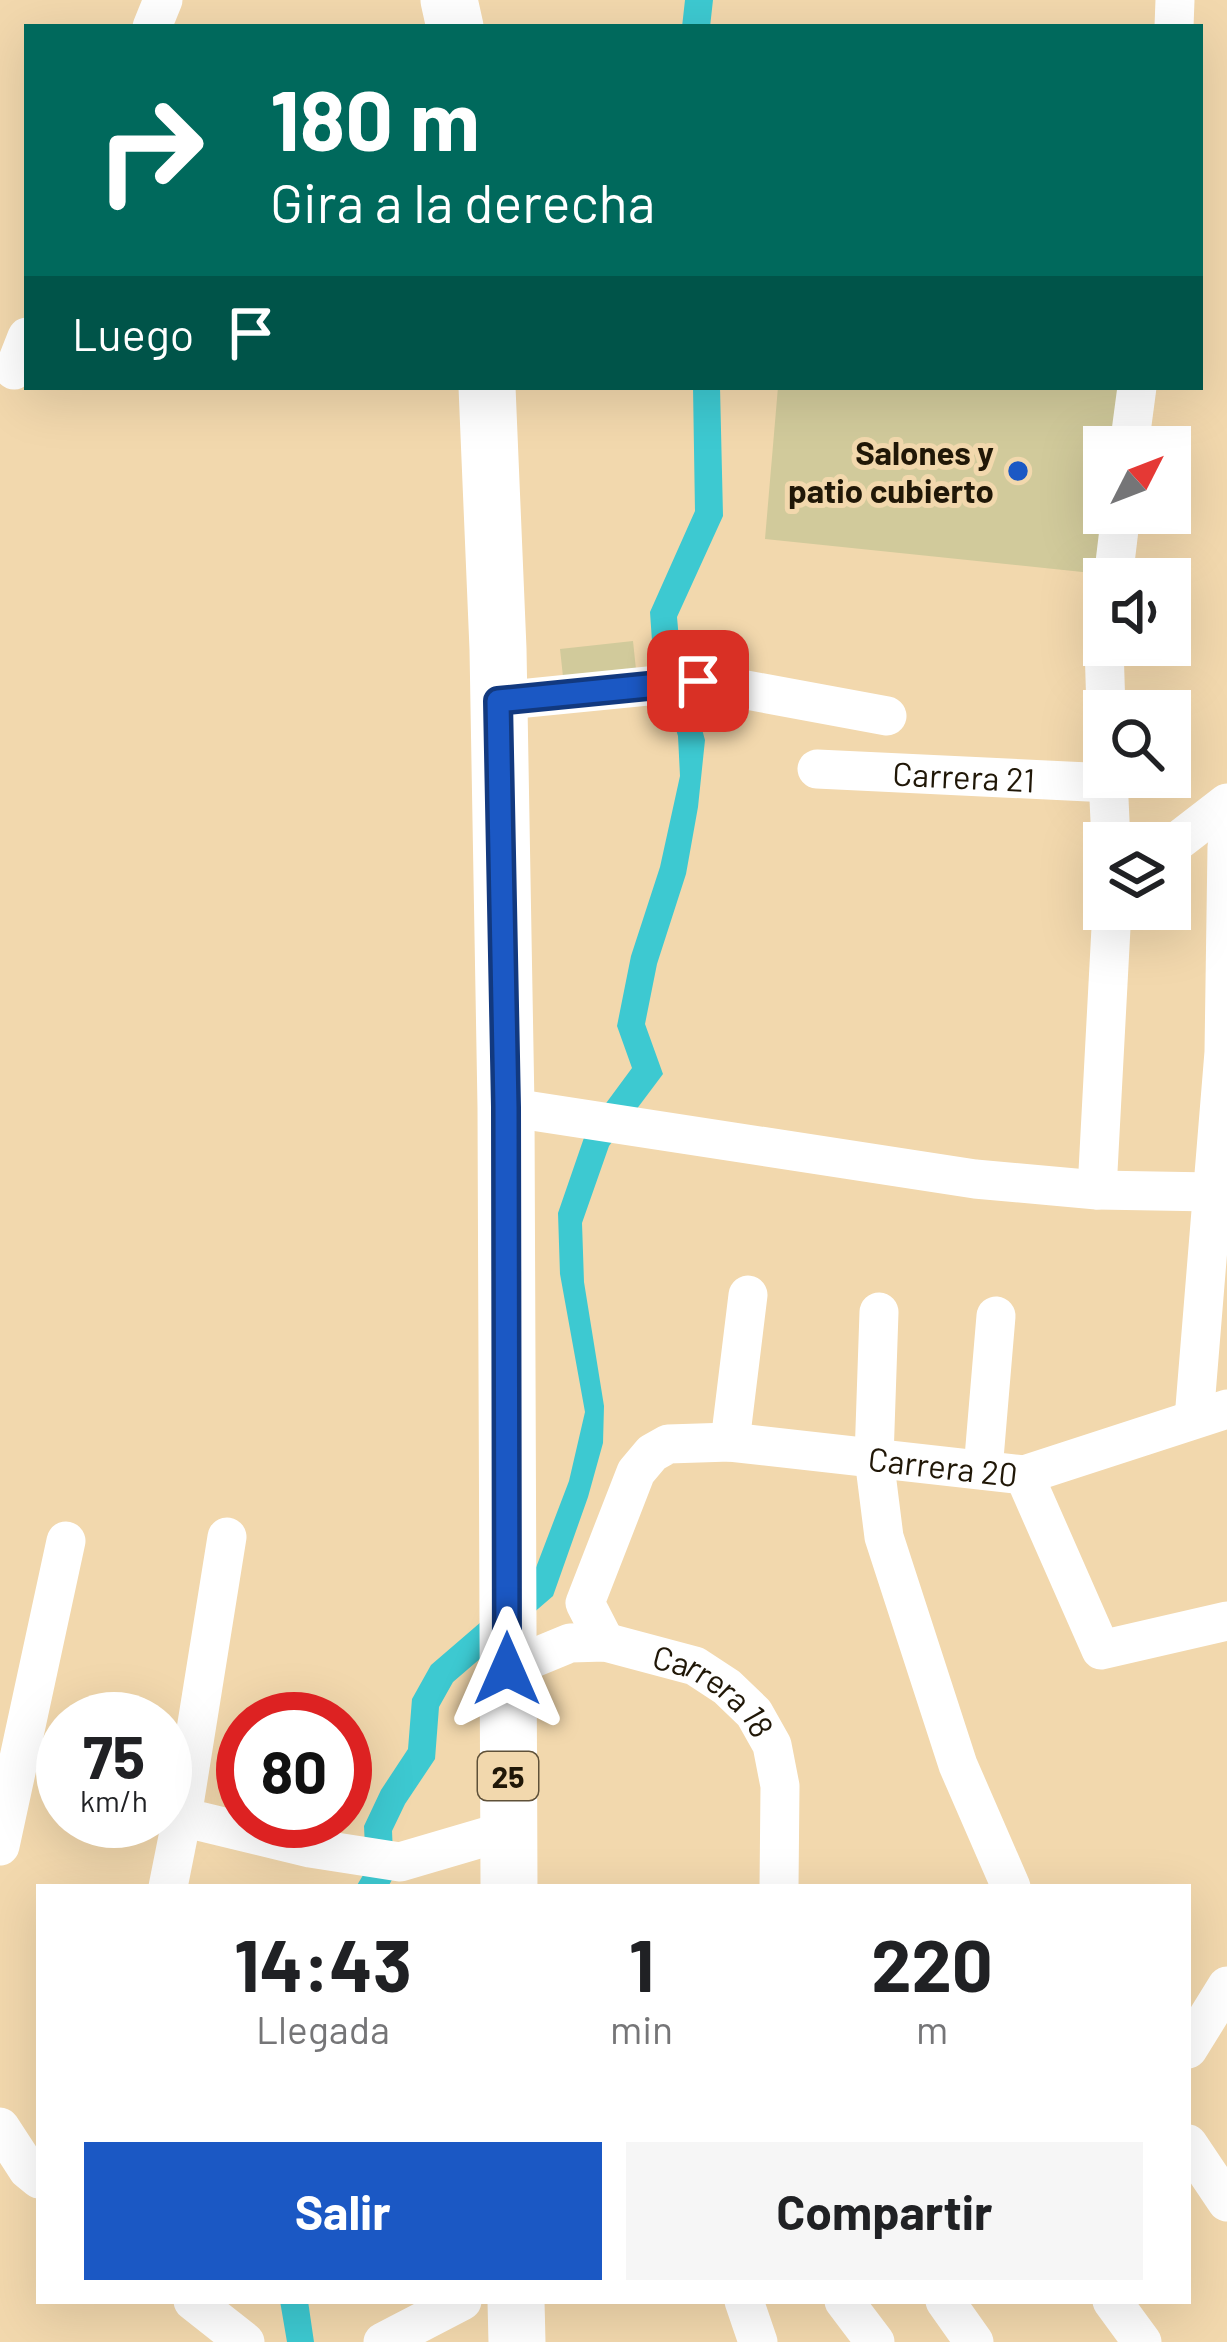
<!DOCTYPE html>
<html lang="es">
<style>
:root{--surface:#fff;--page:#f6f6f6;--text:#202124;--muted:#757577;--accent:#1b58c4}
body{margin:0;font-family:Barlow,sans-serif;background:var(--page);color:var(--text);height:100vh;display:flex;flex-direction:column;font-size:45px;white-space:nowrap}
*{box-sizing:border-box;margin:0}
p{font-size:39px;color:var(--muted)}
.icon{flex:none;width:66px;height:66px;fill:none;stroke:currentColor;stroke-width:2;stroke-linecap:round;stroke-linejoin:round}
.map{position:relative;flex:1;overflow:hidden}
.side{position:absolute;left:36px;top:1884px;width:1155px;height:420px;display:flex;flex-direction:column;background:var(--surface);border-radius:0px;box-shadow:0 12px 48px #0002}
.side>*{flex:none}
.hud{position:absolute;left:24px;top:24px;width:1179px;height:366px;border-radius:0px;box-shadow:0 12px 48px #0002;background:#00695c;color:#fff;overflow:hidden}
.needle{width:78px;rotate:48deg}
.tools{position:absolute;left:1083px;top:426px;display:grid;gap:24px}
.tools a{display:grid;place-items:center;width:108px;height:108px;border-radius:0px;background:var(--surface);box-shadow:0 12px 48px #0002;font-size:60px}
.speed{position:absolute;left:36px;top:1692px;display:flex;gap:24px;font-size:60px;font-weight:700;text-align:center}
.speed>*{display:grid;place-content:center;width:156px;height:156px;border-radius:50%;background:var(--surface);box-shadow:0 12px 48px #0002;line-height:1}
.speed small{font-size:30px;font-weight:400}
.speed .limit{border:18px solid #d22;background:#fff;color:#111}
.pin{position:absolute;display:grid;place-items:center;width:102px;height:102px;color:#fff;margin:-51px;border-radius:24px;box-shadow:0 6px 18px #0006}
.me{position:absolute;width:132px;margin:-66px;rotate:0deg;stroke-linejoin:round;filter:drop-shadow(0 0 9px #0008)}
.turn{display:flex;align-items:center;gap:42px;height:252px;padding:0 48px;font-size:54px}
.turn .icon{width:156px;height:156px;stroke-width:2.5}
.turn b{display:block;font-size:84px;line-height:102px}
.then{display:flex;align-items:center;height:114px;padding:0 48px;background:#0003;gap:24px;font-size:45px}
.eta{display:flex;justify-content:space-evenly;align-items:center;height:204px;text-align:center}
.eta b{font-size:72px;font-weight:700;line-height:84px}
.cta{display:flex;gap:24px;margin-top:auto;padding:24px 48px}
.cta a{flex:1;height:138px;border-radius:0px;background:var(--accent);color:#fff;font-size:48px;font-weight:700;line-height:138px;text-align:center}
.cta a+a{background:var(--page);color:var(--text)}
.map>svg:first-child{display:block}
</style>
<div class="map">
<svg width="1227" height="2342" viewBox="0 0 1227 2342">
<rect width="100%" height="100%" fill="#f2d8ad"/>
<path fill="#3dc9d1" d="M 685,0 L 713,0 L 710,27 L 682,27 Z
M 693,387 L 720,387 L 723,516 L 677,617 L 680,651 L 705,740 L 698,807 L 686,874 L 657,964 L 645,1024 L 663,1074 L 609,1146 L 582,1223 L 584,1282 L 604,1406 L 603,1443 L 588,1497 L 553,1596 L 453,1682 L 439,1707 L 435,1759 L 405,1804 L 392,1831 L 394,1876 L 388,1887 L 356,1887 L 366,1870 L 364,1826 L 381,1790 L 408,1749 L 412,1699 L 431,1665 L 532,1578 L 569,1481 L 585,1412 L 560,1274 L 558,1213 L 587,1129 L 632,1068 L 617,1026 L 631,956 L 660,867 L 680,776 L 678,736 L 653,656 L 650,612 L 695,511 Z
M 280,2301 L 308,2301 L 314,2342 L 287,2342 Z"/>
<path fill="#d1ca9b" d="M 778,387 L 1128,387 L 1123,447 L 1104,447 L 1104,513 L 1111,575 L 765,539 Z
M 633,641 L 637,679 L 564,686 L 560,649 Z"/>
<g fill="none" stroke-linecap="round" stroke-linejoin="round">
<g stroke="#fff" stroke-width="39">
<path d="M 152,27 L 163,0"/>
<path d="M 1174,27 L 1175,0"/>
<path d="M 14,370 L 27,337"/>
<path d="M 1129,447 L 1137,387"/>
<path d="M 1113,579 L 1121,513"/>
<path d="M 1104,645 L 1106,711"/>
<path d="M 498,701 L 698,681 L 887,716"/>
<path id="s1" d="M 817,769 L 1109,783"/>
<path d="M 1108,777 L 1111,843"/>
<path d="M 1170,847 L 1227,803"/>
<path d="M 506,1107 L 975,1179 L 1097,1190 L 1213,1192"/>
<path d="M 1097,1190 L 1112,909"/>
<path d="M 879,1312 L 874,1458 L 884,1537 L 958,1765 L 1011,1887"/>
<path d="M 1194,1419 L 1224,1052 L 1227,847"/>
<path d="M 730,1442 L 748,1295"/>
<path d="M 983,1470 L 996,1316"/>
<path d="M 1024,1475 L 1101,1650 L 1227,1621"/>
<path id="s2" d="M 605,1642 L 585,1603 L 636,1472 L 652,1453 L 668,1444 L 730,1442 L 1024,1475 L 1227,1409"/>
<path id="s3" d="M 507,1669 L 570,1643 L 605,1642 L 695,1666 L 727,1687 L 754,1713 L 772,1745 L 780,1786 L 779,1887"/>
<path d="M 182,1817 L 310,1848 L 400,1862 L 509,1830"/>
<path d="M 0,1846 L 66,1541"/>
<path d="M 168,1887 L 182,1817 L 227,1537"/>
<path d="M 1188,2049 L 1227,1986"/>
<path d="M 0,2127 L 28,2170 L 39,2179"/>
<path d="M 1188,2144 L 1227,2202"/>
<path d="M 193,2301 L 245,2342"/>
<path d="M 744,2301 L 758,2342"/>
<path d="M 844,2301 L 875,2342"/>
<path d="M 945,2301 L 974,2342"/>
<path d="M 1112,2301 L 1142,2342"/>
<path d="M 383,2342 L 462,2301"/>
</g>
<path stroke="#fff" stroke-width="57" d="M 449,0 L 455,27
M 487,387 L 498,649 L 506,1107 L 509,1887
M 516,2301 L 517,2342"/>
</g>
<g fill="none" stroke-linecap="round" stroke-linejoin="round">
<g stroke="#12397f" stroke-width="30">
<path id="route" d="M 507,1669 L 506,1107 L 498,701 L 698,681"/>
</g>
<use href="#route" stroke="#1b58c4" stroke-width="21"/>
</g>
<circle fill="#1b58c4" stroke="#f2d8ad" stroke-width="4.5" cx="1018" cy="471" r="12"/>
<g text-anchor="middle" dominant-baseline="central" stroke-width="10" stroke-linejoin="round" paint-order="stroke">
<rect fill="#f2d8ad" stroke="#5f5139" stroke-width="3" x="478" y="1752" width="60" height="48" rx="9"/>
<g font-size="30" font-weight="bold" fill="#201707">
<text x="508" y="1776">25</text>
</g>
<g font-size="33" font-weight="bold" fill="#201707" stroke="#f2d8ad" text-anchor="end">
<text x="994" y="452">Salones y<tspan x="994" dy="38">patio cubierto</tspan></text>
</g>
<g font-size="33" fill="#201707" stroke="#f2d8ad">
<text stroke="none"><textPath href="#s1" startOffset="147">Carrera 21</textPath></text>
<text stroke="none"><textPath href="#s2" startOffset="504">Carrera 20</textPath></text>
<text stroke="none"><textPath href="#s3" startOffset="225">Carrera 18</textPath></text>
</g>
</g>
</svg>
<div class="tools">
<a><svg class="needle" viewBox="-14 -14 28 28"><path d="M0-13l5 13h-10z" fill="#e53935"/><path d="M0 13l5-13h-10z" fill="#757577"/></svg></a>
<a><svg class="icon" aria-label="sound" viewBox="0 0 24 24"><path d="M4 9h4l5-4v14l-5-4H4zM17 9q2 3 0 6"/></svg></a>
<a><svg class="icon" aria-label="search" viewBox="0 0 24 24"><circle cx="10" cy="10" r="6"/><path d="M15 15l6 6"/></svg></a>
<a><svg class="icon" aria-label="layers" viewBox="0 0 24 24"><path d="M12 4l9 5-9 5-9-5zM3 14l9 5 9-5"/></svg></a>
</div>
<div class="speed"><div>75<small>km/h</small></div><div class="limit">80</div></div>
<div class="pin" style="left:698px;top:681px;background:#d93025"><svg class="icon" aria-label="arrive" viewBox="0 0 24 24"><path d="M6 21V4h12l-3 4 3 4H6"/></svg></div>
<svg class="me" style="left:507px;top:1669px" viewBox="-20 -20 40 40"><path d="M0-17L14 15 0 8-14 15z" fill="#1b58c4" stroke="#fff" stroke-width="4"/></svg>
<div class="hud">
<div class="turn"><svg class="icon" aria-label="right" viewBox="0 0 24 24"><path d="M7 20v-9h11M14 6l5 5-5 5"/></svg><div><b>180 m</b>Gira a la derecha</div></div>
<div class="then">Luego<svg class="icon" aria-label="arrive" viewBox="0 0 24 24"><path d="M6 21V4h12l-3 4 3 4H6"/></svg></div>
</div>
<section class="side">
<div class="eta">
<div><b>14:43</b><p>Llegada</p></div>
<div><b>1</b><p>min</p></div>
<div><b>220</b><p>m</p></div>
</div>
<div class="cta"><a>Salir</a><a>Compartir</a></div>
</section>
</div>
